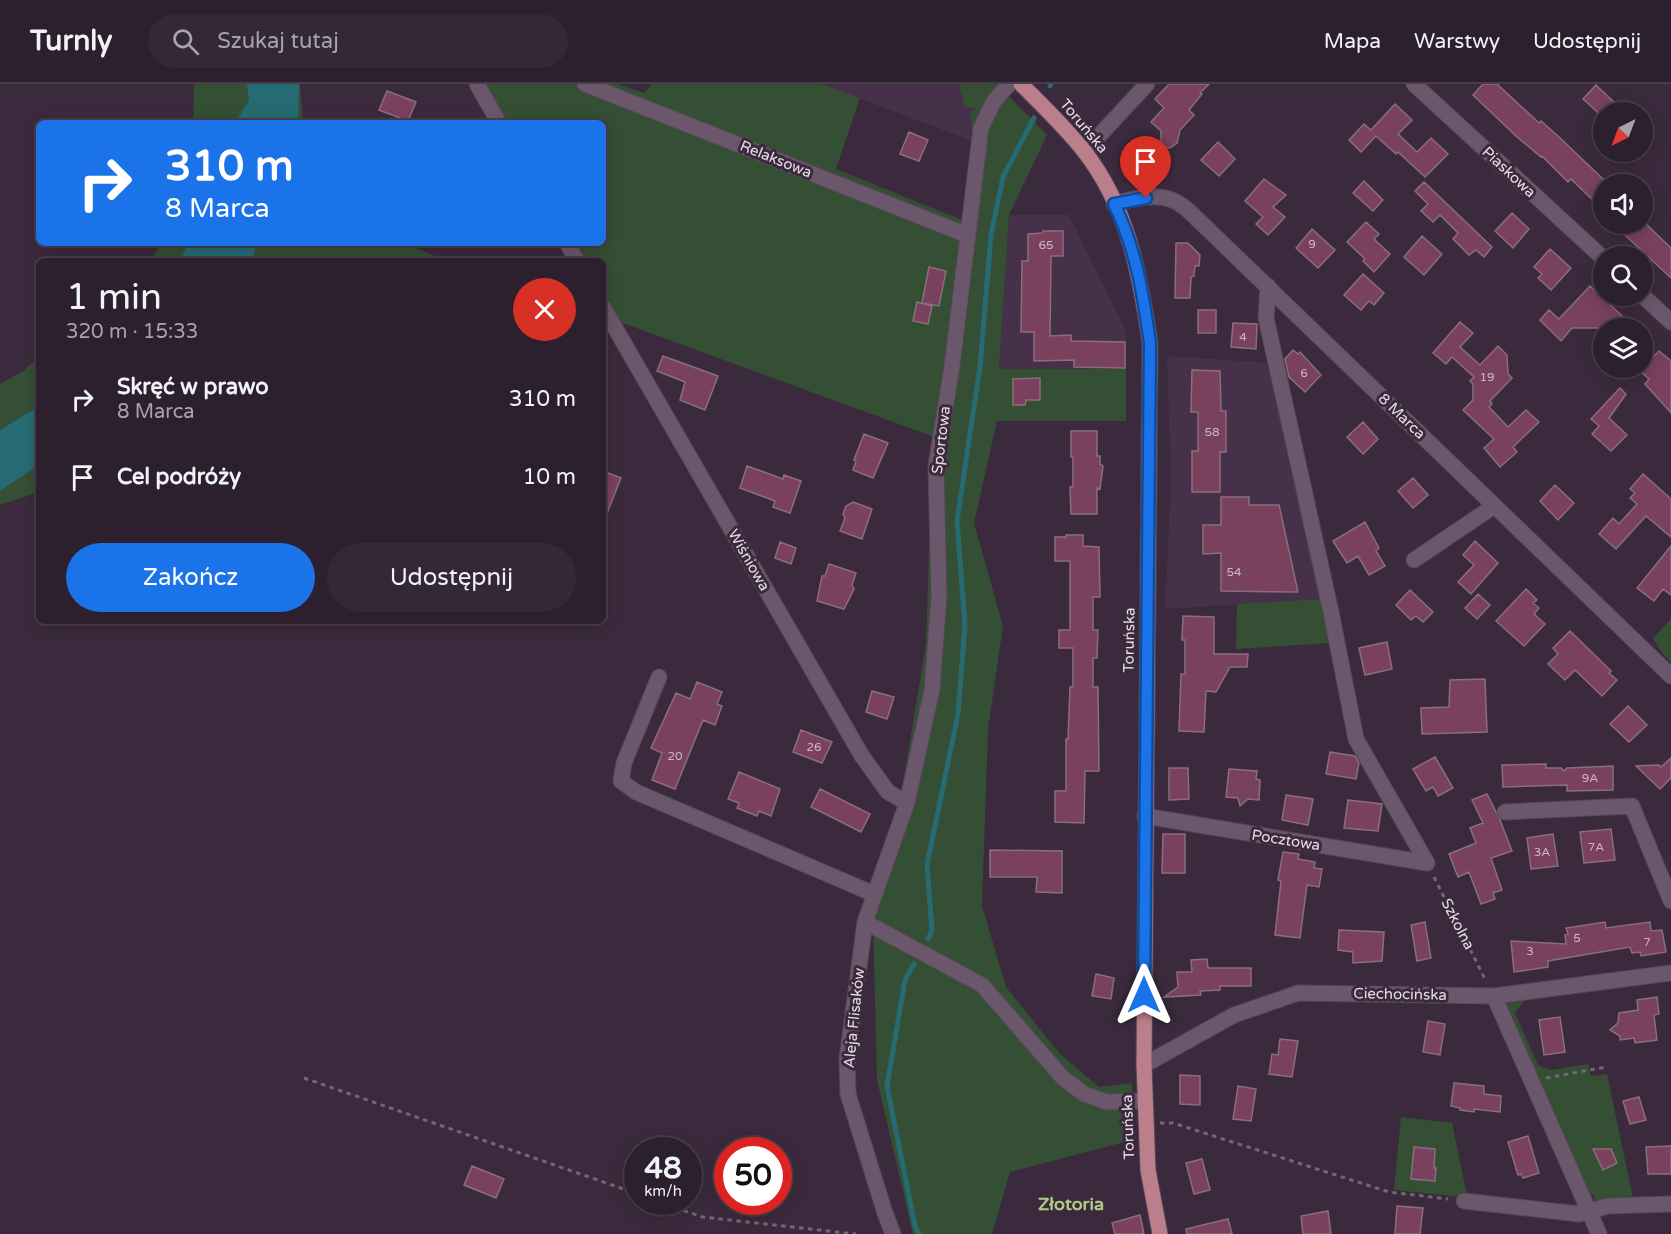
<!DOCTYPE html>
<html lang="pl">
<meta charset="utf-8">
<style>
:root{--surface:#2c202e;--page:#342836;--text:#f1f3f6;--muted:#a6a3aa;--line:#483e4a;--accent:#1a73e8}
body{margin:0;font-family:"Varela Round",sans-serif;background:var(--page);color:var(--text);height:100vh;display:flex;flex-direction:column;font-size:22px;white-space:nowrap}
*{box-sizing:border-box;margin:0}
p{font-size:20px;color:var(--muted)}
.icon{flex:none;width:33px;height:33px;fill:none;stroke:currentColor;stroke-width:2;stroke-linecap:round;stroke-linejoin:round}
.map{position:relative;flex:1;overflow:hidden}
.drawer{position:absolute;left:36px;top:174px;width:570px;height:366px;display:flex;flex-direction:column;background:var(--surface);border-radius:9px;box-shadow:0 3px 15px #0003,0 0 0 2px var(--line)}
.drawer>*{flex:none}
.top-card{position:absolute;left:36px;top:36px;width:570px;height:126px;border-radius:9px;box-shadow:0 3px 15px #0003,0 0 0 2px var(--line);background:#1a73e8;color:#fff;overflow:hidden}
.needle{width:39px;rotate:222deg}
.tools{position:absolute;left:1593px;top:18px;display:grid;gap:12px}
.tools a{display:grid;place-items:center;width:60px;height:60px;border-radius:50%;background:var(--surface);box-shadow:0 3px 15px #0003,0 0 0 2px var(--line);font-size:30px}
.speed{position:absolute;left:624px;top:1053px;display:flex;gap:12px;font-size:30px;font-weight:700;text-align:center}
.speed>*{display:grid;place-content:center;width:78px;height:78px;border-radius:50%;background:var(--surface);box-shadow:0 3px 15px #0003,0 0 0 2px var(--line);line-height:1}
.speed small{font-size:15px;font-weight:400}
.speed .limit{border:9px solid #d22;background:#fff;color:#111}
.pin{position:absolute;display:grid;place-items:center;width:51px;height:51px;color:#fff;margin:-62px -26px;border-radius:50% 50% 50% 0;rotate:-45deg;box-shadow:0 0 6px #0007}
.pin .icon{rotate:45deg}
.me{position:absolute;width:66px;margin:-33px;rotate:0deg;stroke-linejoin:round;filter:drop-shadow(0 0 4px #0008)}
.turn{display:flex;align-items:center;gap:21px;height:126px;padding:0 30px;font-size:27px}
.turn .icon{width:78px;height:78px;stroke-width:2.5}
.turn b{display:block;font-size:42px;line-height:51px}
.round{display:grid;place-items:center;flex:none;width:63px;height:63px;border-radius:32px;background:var(--page)}
.headline{display:flex;align-items:center;justify-content:space-between;height:102px;padding:0 30px}
h1{font-size:36px;font-weight:600;line-height:45px}
.action{display:flex;gap:12px;margin-top:auto;padding:12px 30px}
.action a{flex:1;height:69px;border-radius:36px;background:var(--accent);color:#fff;font-size:24px;font-weight:600;line-height:69px;text-align:center}
.action a+a{background:var(--page);color:var(--text)}
ul{padding:0;list-style:none}
li{display:flex;align-items:center;gap:18px;height:78px;padding:0 30px}
li div{flex:1}
li b{display:block;font-size:22px}
li em{font-style:normal}
header{display:flex;align-items:center;gap:36px;box-sizing:border-box;height:84px;padding:0 30px;background:var(--surface);border-bottom:2px solid var(--line)}
header strong{font-size:28px}
nav{display:flex;gap:33px;margin-inline-start:auto;font-size:21px}
.search{width:420px;height:54px;background:var(--page);display:flex;align-items:center;gap:15px;box-sizing:border-box;padding:0 21px;border-radius:33px;color:var(--muted);font-size:22px}
.map>svg:first-child{display:block}
</style>
<header>
<strong>Turnly</strong>
<div class="search"><svg class="icon" aria-label="search" viewBox="0 0 24 24"><circle cx="10" cy="10" r="6"/><path d="M15 15l6 6"/></svg>Szukaj tutaj</div>
<nav><a>Mapa</a><a>Warstwy</a><a>Udostępnij</a></nav>
</header>
<div class="map">
<svg width="1671" height="1150" viewBox="0 0 1671 1150">
<rect width="100%" height="100%" fill="#3b2a3d"/>
<path fill="#473049" d="M 821,0 L 985,0 L 992,6 L 970,31 L 972,57 Z
M 1009,131 L 1069,131 L 1126,247 L 1126,285 L 999,286 Z
M 1167,272 L 1271,279 L 1321,515 L 1165,525 L 1171,394 Z"/>
<path fill="#344f33" d="M 194,0 L 300,0 L 303,39 L 193,39 Z
M 486,0 L 618,0 L 644,9 L 652,0 L 821,0 L 860,14 L 836,85 L 967,138 L 972,54 L 970,31 L 976,24 L 965,23 L 959,0 L 997,0 L 1047,51 L 1009,131 L 999,285 L 1126,285 L 1126,337 L 997,337 L 974,439 L 1003,542 L 988,645 L 982,822 L 1006,903 L 1059,969 L 1099,1003 L 1132,999 L 1136,1055 L 1010,1088 L 992,1150 L 913,1150 L 877,996 L 873,835 L 902,706 L 926,560 L 930,430 L 948,358 L 620,238 L 603,208 L 603,177 L 585,177 L 575,159 L 603,159 L 603,39 L 508,39 Z
M 161,159 L 404,159 L 447,177 L 151,177 Z
M 39,273 L 39,408 L 0,421 L 0,300 L 23,287 Z
M 1321,515 L 1331,559 L 1236,565 L 1237,520 Z
M 1671,535 L 1671,578 L 1662,569 L 1653,554 Z
M 1524,917 L 1515,929 L 1538,981 L 1551,986 L 1588,980 L 1591,992 L 1607,990 L 1633,1114 L 1596,1122 L 1594,1111 L 1587,1112 L 1506,919 Z
M 1401,1033 L 1452,1039 L 1466,1107 L 1463,1113 L 1394,1106 Z"/>
<path fill="#266b73" d="M 247,0 L 299,0 L 298,39 L 235,39 L 249,16 Z
M 187,159 L 258,159 L 251,177 L 181,177 Z
M 39,322 L 39,381 L 0,407 L 0,346 Z"/>
<g fill="none" stroke-linecap="round" stroke-linejoin="round">
<path stroke="#266b73" stroke-width="5" d="M 1050,2 L 1051,0
M 928,855 L 932,846 L 927,781 L 958,630 L 965,541 L 957,437 L 980,283 L 991,151 L 1003,93 L 1034,34
M 914,880 L 905,896 L 887,1002 L 915,1142 L 919,1150"/>
</g>
<path fill="#79415d" stroke="#8b6e7b" stroke-width="1.5" d="M 1169,0 L 1209,0 L 1200,9 L 1202,10 L 1189,26 L 1194,31 L 1180,46 L 1177,59 L 1170,64 L 1165,63 L 1161,59 L 1161,47 L 1151,38 L 1164,24 L 1155,15 Z
M 1483,0 L 1497,0 L 1539,39 L 1541,37 L 1559,53 L 1604,96 L 1604,127 L 1571,95 L 1568,98 L 1542,72 L 1541,73 L 1517,53 L 1473,11 Z
M 1596,1 L 1617,21 L 1609,28 L 1604,28 L 1604,34 L 1583,15 Z
M 387,7 L 416,18 L 408,37 L 379,26 Z
M 1395,20 L 1412,36 L 1398,50 L 1417,68 L 1431,54 L 1448,70 L 1425,93 L 1398,68 L 1396,70 L 1376,52 L 1361,68 L 1349,56 L 1364,40 L 1371,46 Z
M 909,48 L 928,56 L 919,77 L 900,70 Z
M 1218,58 L 1235,75 L 1219,92 L 1201,76 Z
M 1264,95 L 1286,111 L 1273,123 L 1285,133 L 1268,151 L 1256,140 L 1263,133 L 1245,117 Z
M 1364,97 L 1383,116 L 1373,127 L 1353,109 Z
M 1424,98 L 1492,163 L 1484,173 L 1476,166 L 1469,171 L 1453,155 L 1458,149 L 1440,131 L 1433,138 L 1421,127 L 1428,120 L 1415,107 Z
M 1512,129 L 1529,145 L 1513,164 L 1495,147 Z
M 1366,138 L 1379,150 L 1374,155 L 1390,170 L 1374,188 L 1363,177 L 1365,175 L 1347,158 Z
M 1634,140 L 1646,140 L 1671,164 L 1671,194 L 1624,150 Z
M 1312,145 L 1335,166 L 1318,184 L 1296,164 Z
M 1043,147 L 1063,147 L 1063,172 L 1051,172 L 1050,252 L 1071,251 L 1071,257 L 1125,258 L 1125,284 L 1074,283 L 1074,276 L 1034,277 L 1034,248 L 1021,248 L 1022,177 L 1028,177 L 1028,150 L 1042,149 Z
M 1422,152 L 1442,170 L 1424,191 L 1404,173 Z
M 1176,159 L 1188,159 L 1200,171 L 1199,182 L 1195,182 L 1194,192 L 1191,193 L 1190,214 L 1175,214 Z
M 1550,165 L 1571,184 L 1551,206 L 1538,194 L 1542,190 L 1534,183 Z
M 929,183 L 946,187 L 939,222 L 922,219 Z
M 1363,190 L 1384,209 L 1374,221 L 1369,217 L 1361,226 L 1344,211 Z
M 1590,202 L 1635,244 L 1572,244 L 1561,257 L 1540,236 L 1549,226 L 1559,235 Z
M 917,218 L 932,222 L 928,240 L 913,237 Z
M 1198,226 L 1216,226 L 1216,249 L 1198,249 Z
M 1460,238 L 1473,249 L 1460,263 L 1480,281 L 1498,262 L 1507,271 L 1508,290 L 1512,294 L 1490,317 L 1492,320 L 1489,323 L 1508,343 L 1526,326 L 1539,338 L 1513,363 L 1517,368 L 1500,383 L 1484,364 L 1494,355 L 1463,326 L 1473,316 L 1473,300 L 1470,297 L 1474,293 L 1452,273 L 1446,280 L 1433,269 Z
M 1233,239 L 1257,240 L 1256,265 L 1231,263 Z
M 1293,266 L 1298,270 L 1300,268 L 1321,291 L 1305,308 L 1289,293 L 1285,275 Z
M 1659,267 L 1671,277 L 1671,329 L 1645,300 L 1649,295 L 1640,287 Z
M 663,272 L 718,292 L 705,326 L 680,316 L 685,298 L 657,287 Z
M 1192,286 L 1220,287 L 1221,327 L 1226,327 L 1226,368 L 1220,368 L 1220,408 L 1192,408 L 1192,367 L 1198,367 L 1198,328 L 1191,328 Z
M 1040,294 L 1040,316 L 1026,316 L 1025,321 L 1013,321 L 1013,295 Z
M 1620,304 L 1626,310 L 1609,334 L 1627,351 L 1611,367 L 1592,350 L 1599,342 L 1591,335 Z
M 1363,338 L 1378,355 L 1363,370 L 1347,353 Z
M 1071,347 L 1097,347 L 1097,372 L 1100,372 L 1100,380 L 1103,382 L 1100,405 L 1097,404 L 1097,430 L 1071,430 L 1070,403 L 1073,403 L 1073,373 L 1071,373 Z
M 864,350 L 888,359 L 873,394 L 853,386 L 856,377 L 854,376 Z
M 747,382 L 783,395 L 784,391 L 801,397 L 790,429 L 773,423 L 775,417 L 740,404 Z
M 603,387 L 621,394 L 604,437 L 603,437 Z
M 1643,390 L 1671,415 L 1671,453 L 1646,432 L 1616,465 L 1599,450 L 1613,434 L 1619,440 L 1637,420 L 1630,414 L 1635,409 L 1630,405 Z
M 1413,394 L 1428,411 L 1413,424 L 1398,407 Z
M 1555,401 L 1574,419 L 1558,436 L 1540,417 Z
M 1221,413 L 1249,413 L 1249,421 L 1279,421 L 1298,508 L 1221,507 L 1221,469 L 1203,470 L 1203,441 L 1221,441 Z
M 853,418 L 872,425 L 862,455 L 840,447 L 845,434 L 843,430 L 846,422 Z
M 1365,438 L 1379,464 L 1376,467 L 1385,482 L 1369,491 L 1358,472 L 1347,479 L 1333,457 Z
M 1066,451 L 1083,451 L 1083,462 L 1099,463 L 1100,513 L 1093,513 L 1093,546 L 1098,546 L 1097,574 L 1093,574 L 1093,603 L 1098,603 L 1099,687 L 1085,687 L 1084,739 L 1055,738 L 1055,707 L 1066,707 L 1066,655 L 1068,655 L 1070,603 L 1073,603 L 1073,564 L 1059,564 L 1059,546 L 1070,546 L 1070,477 L 1055,477 L 1055,453 L 1066,453 Z
M 1475,457 L 1498,479 L 1471,510 L 1458,498 L 1474,481 L 1463,471 Z
M 780,458 L 796,464 L 791,480 L 775,474 Z
M 1671,462 L 1671,511 L 1663,505 L 1654,517 L 1637,504 Z
M 829,480 L 856,489 L 852,501 L 854,505 L 844,525 L 817,517 L 822,492 L 825,492 Z
M 1526,505 L 1537,516 L 1533,519 L 1539,524 L 1534,530 L 1545,540 L 1524,562 L 1496,537 Z
M 1410,506 L 1433,528 L 1423,538 L 1416,532 L 1411,536 L 1396,521 Z
M 1478,510 L 1490,521 L 1477,535 L 1465,524 Z
M 1183,532 L 1214,533 L 1214,570 L 1248,570 L 1247,583 L 1230,583 L 1216,608 L 1206,607 L 1204,648 L 1179,647 L 1181,590 L 1185,590 L 1185,556 L 1182,556 Z
M 1570,547 L 1611,587 L 1609,589 L 1617,596 L 1602,612 L 1575,586 L 1565,596 L 1548,580 L 1558,570 L 1553,564 Z
M 1387,558 L 1392,585 L 1365,591 L 1359,564 Z
M 1485,595 L 1487,648 L 1422,650 L 1421,624 L 1449,623 L 1450,596 Z
M 697,598 L 722,608 L 717,620 L 722,622 L 715,641 L 703,636 L 675,705 L 652,696 L 662,669 L 651,664 L 676,609 L 690,615 Z
M 872,607 L 894,613 L 887,635 L 866,628 Z
M 1628,622 L 1647,641 L 1629,658 L 1610,640 Z
M 801,646 L 832,658 L 822,679 L 793,668 Z
M 1330,668 L 1355,672 L 1359,679 L 1356,695 L 1326,690 Z
M 1435,673 L 1453,704 L 1438,712 L 1433,703 L 1426,707 L 1413,685 Z
M 1671,674 L 1671,694 L 1660,705 L 1636,682 L 1659,681 L 1661,683 Z
M 1546,680 L 1546,684 L 1561,684 L 1564,687 L 1567,684 L 1613,682 L 1613,706 L 1567,707 L 1567,701 L 1503,703 L 1502,681 Z
M 1169,684 L 1188,684 L 1189,715 L 1169,716 Z
M 1229,685 L 1257,687 L 1256,695 L 1260,696 L 1259,716 L 1248,715 L 1240,722 L 1238,714 L 1226,713 Z
M 739,688 L 780,705 L 771,732 L 759,727 L 757,732 L 737,724 L 739,719 L 728,715 Z
M 820,705 L 870,730 L 861,748 L 811,723 Z
M 1487,710 L 1500,736 L 1512,767 L 1491,774 L 1502,806 L 1493,809 L 1495,815 L 1481,820 L 1469,788 L 1458,793 L 1449,770 L 1476,759 L 1470,744 L 1483,739 L 1472,716 Z
M 1286,711 L 1313,715 L 1308,741 L 1282,736 Z
M 1348,716 L 1382,720 L 1378,747 L 1344,744 Z
M 1611,745 L 1615,776 L 1584,779 L 1580,748 Z
M 1163,750 L 1185,750 L 1185,789 L 1162,789 Z
M 1553,750 L 1558,782 L 1531,785 L 1527,754 Z
M 990,766 L 1062,767 L 1062,809 L 1036,808 L 1037,793 L 990,793 Z
M 1283,768 L 1299,770 L 1298,775 L 1315,778 L 1314,784 L 1322,785 L 1319,803 L 1307,801 L 1300,854 L 1275,851 L 1281,797 L 1278,796 Z
M 1425,838 L 1431,874 L 1417,877 L 1411,841 Z
M 1605,838 L 1606,844 L 1650,838 L 1651,847 L 1662,846 L 1666,868 L 1641,872 L 1640,868 L 1632,869 L 1630,863 L 1548,877 L 1548,883 L 1514,888 L 1511,857 L 1566,860 L 1565,851 L 1568,850 L 1566,844 Z
M 1339,846 L 1384,848 L 1382,877 L 1353,879 L 1353,868 L 1338,866 Z
M 1207,875 L 1208,884 L 1251,884 L 1251,902 L 1220,902 L 1220,906 L 1200,907 L 1201,911 L 1164,913 L 1178,903 L 1177,888 L 1192,888 L 1191,876 Z
M 1096,890 L 1114,894 L 1111,915 L 1092,912 Z
M 1657,913 L 1659,930 L 1654,931 L 1657,956 L 1635,959 L 1634,954 L 1620,956 L 1620,952 L 1610,946 L 1618,939 L 1619,929 L 1638,926 L 1637,916 Z
M 1560,933 L 1565,968 L 1544,971 L 1539,936 Z
M 1428,937 L 1445,940 L 1440,971 L 1423,968 Z
M 1280,955 L 1298,957 L 1292,993 L 1269,990 L 1272,970 L 1278,971 Z
M 1180,991 L 1200,992 L 1200,1021 L 1180,1020 Z
M 1454,999 L 1484,1002 L 1484,1010 L 1501,1012 L 1500,1028 L 1474,1025 L 1474,1028 L 1460,1026 L 1460,1024 L 1451,1022 Z
M 1238,1002 L 1256,1005 L 1251,1037 L 1233,1035 Z
M 1639,1013 L 1646,1036 L 1630,1040 L 1623,1017 Z
M 1528,1052 L 1539,1089 L 1523,1094 L 1521,1090 L 1518,1091 L 1508,1058 Z
M 1671,1062 L 1671,1090 L 1648,1090 L 1646,1063 Z
M 1414,1063 L 1435,1065 L 1434,1084 L 1436,1084 L 1435,1097 L 1411,1095 Z
M 1593,1065 L 1611,1065 L 1617,1079 L 1603,1086 Z
M 1202,1075 L 1210,1106 L 1194,1110 L 1186,1079 Z
M 472,1082 L 504,1095 L 496,1114 L 464,1101 Z
M 1397,1122 L 1423,1124 L 1420,1150 L 1395,1150 Z
M 1328,1127 L 1331,1150 L 1303,1150 L 1301,1132 Z
M 1140,1131 L 1144,1150 L 1115,1150 L 1112,1139 Z
M 1228,1135 L 1232,1150 L 1187,1150 L 1186,1145 Z"/>
<g fill="none" stroke-linecap="round" stroke-linejoin="round">
<g stroke="#554756" stroke-width="17">
<path id="minor" d="M 477,0 L 499,39
M 585,0 L 967,151
M 1414,0 L 1604,175
M 1085,67 L 1147,0
M 1114,120 C 1130,115 1156,109 1172,116 C 1179,119 1186,124 1192,130 L 1671,592
M 567,159 L 577,177
M 1268,202 L 1266,234 L 1331,528 L 1356,655 L 1427,779
M 1642,211 L 1671,238
M 603,223 L 862,672 L 888,708 L 907,719
M 1414,476 L 1494,422
M 659,593 L 624,679 L 621,697 L 636,708 L 874,810
M 1505,728 L 1632,722 L 1671,817
M 1145,732 L 1427,779
M 865,838 L 982,901 L 1063,994 L 1084,1010 L 1107,1018 L 1145,1017
M 1494,912 L 1599,1150
M 1144,981 L 1234,931 L 1298,909 L 1494,912 L 1671,889
M 1464,1117 L 1579,1130 L 1608,1122 L 1671,1120
M 893,1150 L 885,1129 L 848,1010 L 847,975 L 865,838 L 907,719 L 932,606 L 939,513 L 936,382 L 952,282 L 981,44 L 994,17 L 1009,0"/>
</g>
<g stroke="#554756" stroke-width="17">
<path id="major" d="M 1021,0 C 1043,22 1065,43 1084,67 C 1128,123 1140,191 1150,259 L 1144,981 L 1148,1086 L 1160,1150"/>
</g>
<path stroke="#756676" stroke-width="3" stroke-dasharray="4.5 4.5" stroke-linecap="butt" d="M 1434,793 L 1486,897
M 304,994 L 638,1110
M 1546,994 L 1606,983
M 1160,1039 L 1173,1039 L 1389,1108 L 1448,1115
M 658,1118 L 703,1133 L 856,1150"/>
<use href="#minor" stroke="#6b576c" stroke-width="15"/>
<use href="#major" stroke="#bb7f8c" stroke-width="15"/>
</g>
<g fill="none" stroke-linecap="round" stroke-linejoin="round">
<g stroke="#114b97" stroke-width="15">
<path id="route" d="M 1144,911 L 1150,259 C 1143,210 1136,164 1114,120 L 1146,114"/>
</g>
<use href="#route" stroke="#1a73e8" stroke-width="10"/>
</g>
<g text-anchor="middle" dominant-baseline="central" stroke-width="6" stroke-linejoin="round" paint-order="stroke">
<g font-size="12" fill="#ccb5c5">
<text x="1312" y="160">9</text>
<text x="1046" y="161">65</text>
<text x="1243" y="253">4</text>
<text x="1304" y="289">6</text>
<text x="1487" y="293">19</text>
<text x="1212" y="348">58</text>
<text x="1234" y="488">54</text>
<text x="814" y="663">26</text>
<text x="675" y="672">20</text>
<text x="1590" y="694">9A</text>
<text x="1596" y="763">7A</text>
<text x="1542" y="768">3A</text>
<text x="1577" y="854">5</text>
<text x="1647" y="858">7</text>
<text x="1530" y="867">3</text>
</g>
<g font-size="15" fill="#e7dce8" stroke="#3b2a3d">
<text transform="translate(1084 42) rotate(50)">Toruńska</text>
<text transform="translate(776 75) rotate(22)">Relaksowa</text>
<text transform="translate(1509 88) rotate(43)">Piaskowa</text>
<text transform="translate(1402 332) rotate(44)">8 Marca</text>
<text transform="translate(941 356) rotate(-83)">Sportowa</text>
<text transform="translate(749 476) rotate(60)">Wiśniowa</text>
<text transform="translate(1129 556) rotate(-89)">Toruńska</text>
<text transform="translate(1286 756) rotate(9)">Pocztowa</text>
<text transform="translate(1458 840) rotate(63)">Szkolna</text>
<text transform="translate(1400 910) rotate(1)">Ciechocińska</text>
<text transform="translate(854 934) rotate(-84)">Aleja Flisaków</text>
<text transform="translate(1128 1043) rotate(-92)">Toruńska</text>
</g>
<g font-size="18" font-weight="bold" fill="#afcc85" stroke="#3b2a3d">
<text x="1071" y="1120">Złotoria</text>
</g>
</g>
</svg>
<div class="tools">
<a><svg class="needle" viewBox="-14 -14 28 28"><path d="M0-13l5 13h-10z" fill="#e53935"/><path d="M0 13l5-13h-10z" fill="#a6a3aa"/></svg></a>
<a><svg class="icon" aria-label="sound" viewBox="0 0 24 24"><path d="M4 9h4l5-4v14l-5-4H4zM17 9q2 3 0 6"/></svg></a>
<a><svg class="icon" aria-label="search" viewBox="0 0 24 24"><circle cx="10" cy="10" r="6"/><path d="M15 15l6 6"/></svg></a>
<a><svg class="icon" aria-label="layers" viewBox="0 0 24 24"><path d="M12 4l9 5-9 5-9-5zM3 14l9 5 9-5"/></svg></a>
</div>
<div class="speed"><div>48<small>km/h</small></div><div class="limit">50</div></div>
<div class="pin" style="left:1146px;top:114px;background:#d93025"><svg class="icon" aria-label="arrive" viewBox="0 0 24 24"><path d="M6 21V4h12l-3 4 3 4H6"/></svg></div>
<svg class="me" style="left:1144px;top:911px" viewBox="-20 -20 40 40"><path d="M0-17L14 15 0 8-14 15z" fill="#1a73e8" stroke="#fff" stroke-width="4"/></svg>
<div class="top-card">
<div class="turn"><svg class="icon" aria-label="right" viewBox="0 0 24 24"><path d="M7 20v-9h11M14 6l5 5-5 5"/></svg><div><b>310 m</b>8 Marca</div></div>
</div>
<section class="drawer">
<div class="headline"><div><h1>1 min</h1><p>320 m · 15:33</p></div><a class="round" style="background:#d93025;color:#fff"><svg class="icon" aria-label="close" viewBox="0 0 24 24"><path d="M6 6l12 12M18 6L6 18"/></svg></a></div>
<ul>
<li><svg class="icon" aria-label="right" viewBox="0 0 24 24"><path d="M7 20v-9h11M14 6l5 5-5 5"/></svg><div><b>Skręć w prawo</b><p>8 Marca</p></div><em>310 m</em></li>
<li><svg class="icon" aria-label="arrive" viewBox="0 0 24 24"><path d="M6 21V4h12l-3 4 3 4H6"/></svg><div><b>Cel podróży</b></div><em>10 m</em></li>
</ul>
<div class="action"><a>Zakończ</a><a>Udostępnij</a></div>
</section>
</div>
